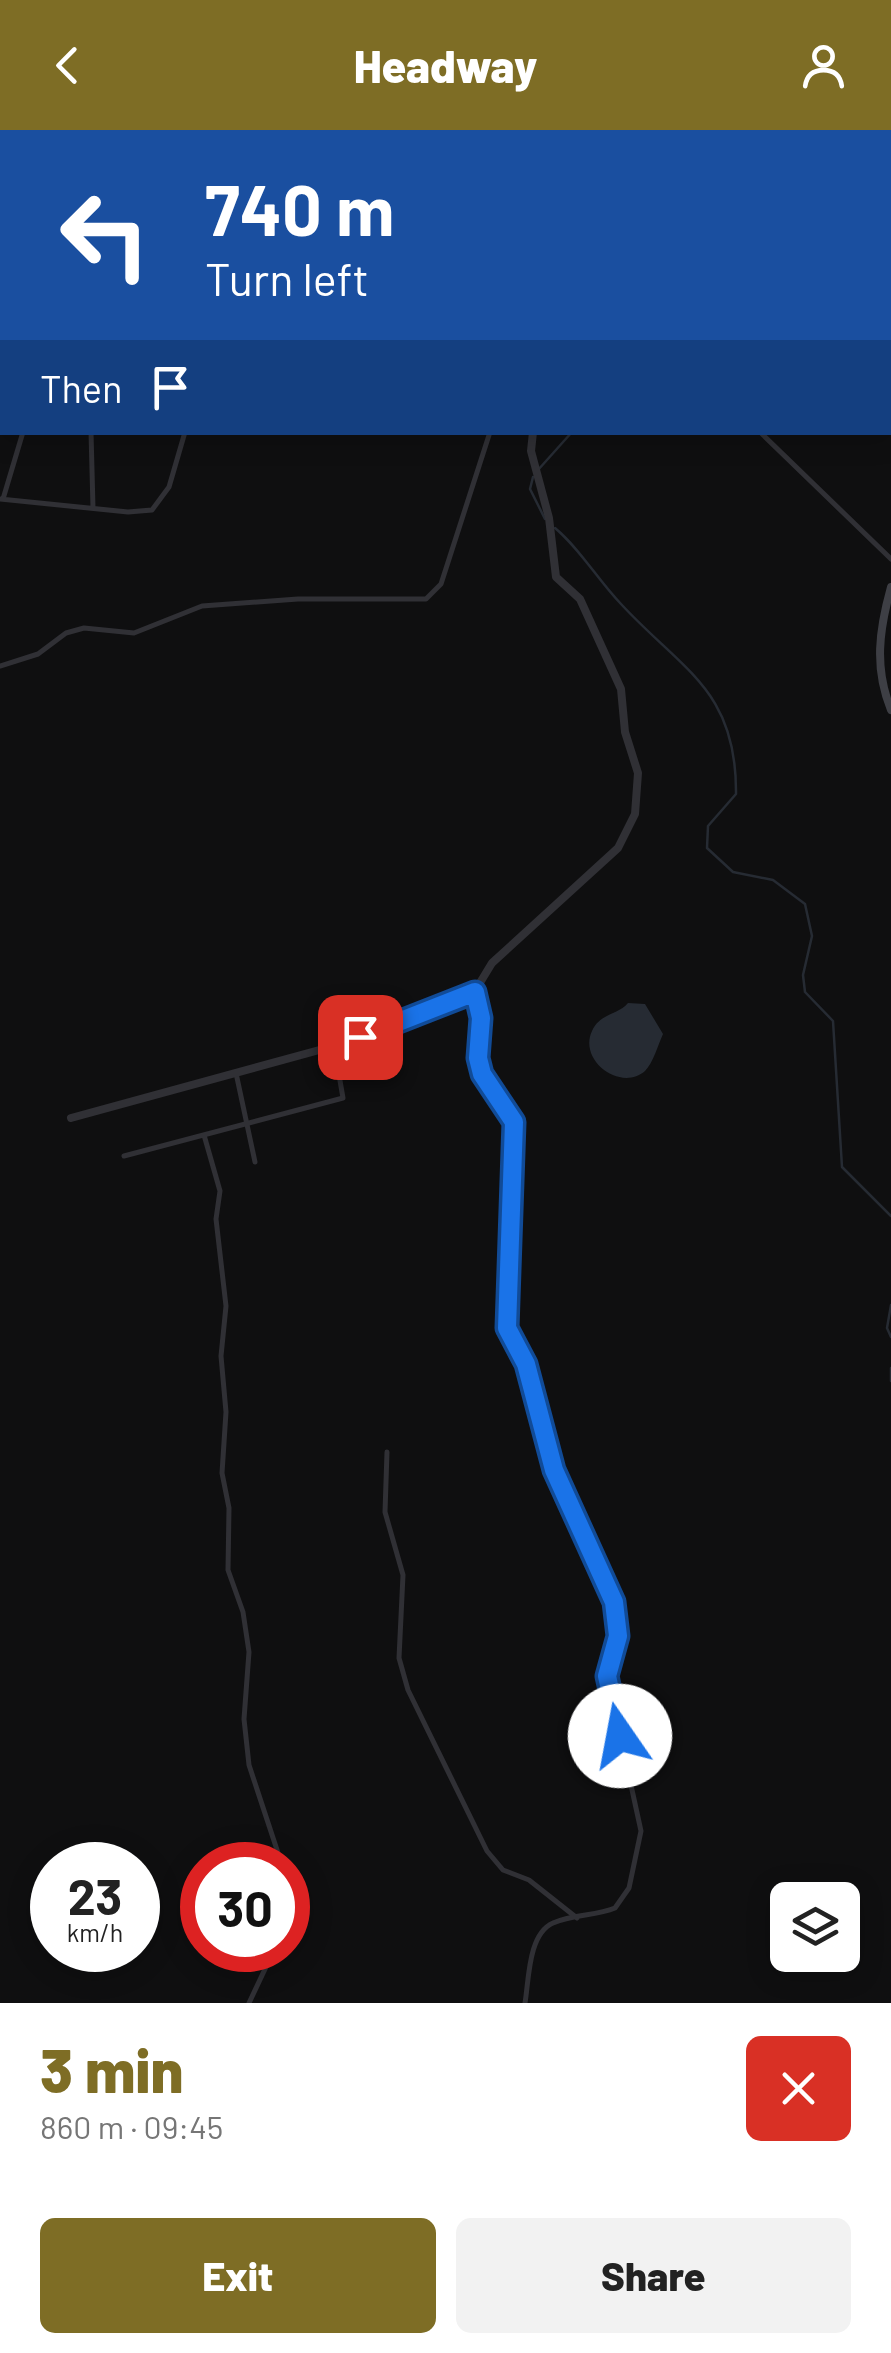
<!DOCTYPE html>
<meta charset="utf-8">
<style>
:root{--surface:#fff;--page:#f2f2f2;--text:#222;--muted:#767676;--accent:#7e6d25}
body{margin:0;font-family:Barlow,sans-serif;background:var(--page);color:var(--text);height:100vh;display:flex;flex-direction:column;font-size:38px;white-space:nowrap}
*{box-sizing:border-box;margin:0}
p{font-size:32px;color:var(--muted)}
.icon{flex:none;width:55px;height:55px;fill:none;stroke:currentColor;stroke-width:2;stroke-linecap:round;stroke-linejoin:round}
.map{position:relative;height:1873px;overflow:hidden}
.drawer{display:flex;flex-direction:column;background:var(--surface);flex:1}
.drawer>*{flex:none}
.guide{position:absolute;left:0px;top:0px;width:892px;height:305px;box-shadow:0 5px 25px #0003;background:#1a4fa0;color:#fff;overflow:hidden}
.fabs{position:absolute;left:770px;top:1752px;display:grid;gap:20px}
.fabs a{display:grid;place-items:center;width:90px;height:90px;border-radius:15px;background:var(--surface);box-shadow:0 5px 25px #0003;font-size:50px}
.speed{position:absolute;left:30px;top:1712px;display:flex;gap:20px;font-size:50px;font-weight:700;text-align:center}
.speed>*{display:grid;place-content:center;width:130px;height:130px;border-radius:50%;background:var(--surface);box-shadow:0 5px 25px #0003;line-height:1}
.speed small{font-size:25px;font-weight:400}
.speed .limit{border:15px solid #d22;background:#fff;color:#111}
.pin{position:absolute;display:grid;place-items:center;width:85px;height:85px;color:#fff;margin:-42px;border-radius:20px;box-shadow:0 5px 15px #0006}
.me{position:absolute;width:110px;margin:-55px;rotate:348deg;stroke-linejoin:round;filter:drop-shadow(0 0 8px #0008)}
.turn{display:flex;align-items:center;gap:35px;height:210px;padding:0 40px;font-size:45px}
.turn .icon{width:130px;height:130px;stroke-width:2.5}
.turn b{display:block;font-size:70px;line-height:85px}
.then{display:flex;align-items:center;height:95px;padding:0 40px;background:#0003;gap:20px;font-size:38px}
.round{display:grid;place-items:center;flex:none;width:105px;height:105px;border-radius:15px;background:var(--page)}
.summary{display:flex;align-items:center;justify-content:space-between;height:170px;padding:0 40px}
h1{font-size:60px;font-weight:800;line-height:75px;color:var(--accent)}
.button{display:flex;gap:20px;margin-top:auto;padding:20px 40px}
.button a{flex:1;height:115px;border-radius:15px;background:var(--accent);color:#fff;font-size:40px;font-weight:800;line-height:115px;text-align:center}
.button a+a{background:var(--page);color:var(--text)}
header{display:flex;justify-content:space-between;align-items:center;height:130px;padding:0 40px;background:var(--accent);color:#fff;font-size:45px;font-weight:800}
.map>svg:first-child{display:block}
</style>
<header><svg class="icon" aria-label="back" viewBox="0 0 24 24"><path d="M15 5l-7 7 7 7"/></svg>Headway<svg class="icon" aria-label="person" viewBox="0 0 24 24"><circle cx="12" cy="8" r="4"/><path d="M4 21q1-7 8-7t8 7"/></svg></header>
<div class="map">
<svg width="891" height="1873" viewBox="0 0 891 1873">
<rect width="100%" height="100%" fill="#0f0f10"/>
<path fill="#262b33" d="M 628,873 L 645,874 L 663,904 C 658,915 653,933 645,941 C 621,962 578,931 592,901 C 600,883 618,885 628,873 Z"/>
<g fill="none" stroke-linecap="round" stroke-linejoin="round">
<path stroke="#262b33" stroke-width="2.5" d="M 779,2 L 780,0
M 538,340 L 572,302
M 533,347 L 530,359 L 545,389
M 555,398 C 581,420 597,449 621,474 C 683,541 737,560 736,664 L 708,696 L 707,718 L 733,742 L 773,750 L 805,774 L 812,806 L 803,845 L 805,862 L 833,891 L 842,1037 L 891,1086
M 891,1175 L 887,1198 L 891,1207
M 891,1238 L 891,1251"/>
<path stroke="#303035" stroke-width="5" d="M 92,0 L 92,2
M 334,2 L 334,0
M 890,22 L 891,0
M 890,48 L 891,54
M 91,302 L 93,378
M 760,302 L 891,429
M 0,369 L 128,382 L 152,380 L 169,357 L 185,302
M 3,369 L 23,302
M 0,536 L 38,524 L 66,503 L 84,498 L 134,503 L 202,476 L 298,469 L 426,469 L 441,454 L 490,302
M 475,861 L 483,944 L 514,992 L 507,1198 L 526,1233 L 554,1340 L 614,1472 L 618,1506 L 607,1545 L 641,1701 L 629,1758 L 615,1778 C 596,1786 572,1784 553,1793 C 528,1804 529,1850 525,1873
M 236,943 L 255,1032
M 204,1005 L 220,1061 L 216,1089 L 226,1176 L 221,1226 L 226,1282 L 222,1343 L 229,1378 L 228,1440 L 243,1482 L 249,1522 L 244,1589 L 249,1635 L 282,1735
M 124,1026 L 343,968 L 334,916
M 387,1322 L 385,1382 L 403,1445 L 399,1528 L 408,1560 L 487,1721 L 503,1740 L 529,1750 L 577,1788
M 249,1873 L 274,1820"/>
<path stroke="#303035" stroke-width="8" d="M 540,2 L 540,0
M 71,988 L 334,916 L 475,861 L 492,833 L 618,718 L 635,684 L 638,643 L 625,602 L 621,559 L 580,469 L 556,447 L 549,388 L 531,321 L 533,302"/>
<path stroke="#3e3f45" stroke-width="8" d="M 891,457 C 879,500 874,538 891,580"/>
</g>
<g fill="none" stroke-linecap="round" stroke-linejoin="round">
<g stroke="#114b97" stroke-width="25">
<path id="route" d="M 360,907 L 475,862 L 481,888 L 478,928 L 482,944 L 514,992 L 507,1198 L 526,1234 L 554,1340 L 614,1472 L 618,1506 L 607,1546 L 620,1606"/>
</g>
<use href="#route" stroke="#1a73e8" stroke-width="18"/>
</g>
</svg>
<div class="fabs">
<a><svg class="icon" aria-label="layers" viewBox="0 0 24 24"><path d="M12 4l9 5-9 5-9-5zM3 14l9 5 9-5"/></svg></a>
</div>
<div class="speed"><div>23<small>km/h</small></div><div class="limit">30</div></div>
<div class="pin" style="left:360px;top:907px;background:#d93025"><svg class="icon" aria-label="arrive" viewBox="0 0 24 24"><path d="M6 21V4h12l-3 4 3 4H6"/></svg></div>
<svg class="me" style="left:620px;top:1606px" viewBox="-20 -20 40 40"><circle r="19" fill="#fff"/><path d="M0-13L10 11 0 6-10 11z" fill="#1a73e8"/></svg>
<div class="guide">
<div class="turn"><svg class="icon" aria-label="left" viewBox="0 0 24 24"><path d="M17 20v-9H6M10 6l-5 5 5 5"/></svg><div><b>740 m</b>Turn left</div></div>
<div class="then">Then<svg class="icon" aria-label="arrive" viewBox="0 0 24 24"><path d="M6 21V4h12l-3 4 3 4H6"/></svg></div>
</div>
</div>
<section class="drawer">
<div class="summary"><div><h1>3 min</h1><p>860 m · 09:45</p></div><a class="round" style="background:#d93025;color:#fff"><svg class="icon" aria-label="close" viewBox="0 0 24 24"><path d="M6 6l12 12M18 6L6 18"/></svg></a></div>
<div class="button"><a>Exit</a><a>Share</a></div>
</section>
